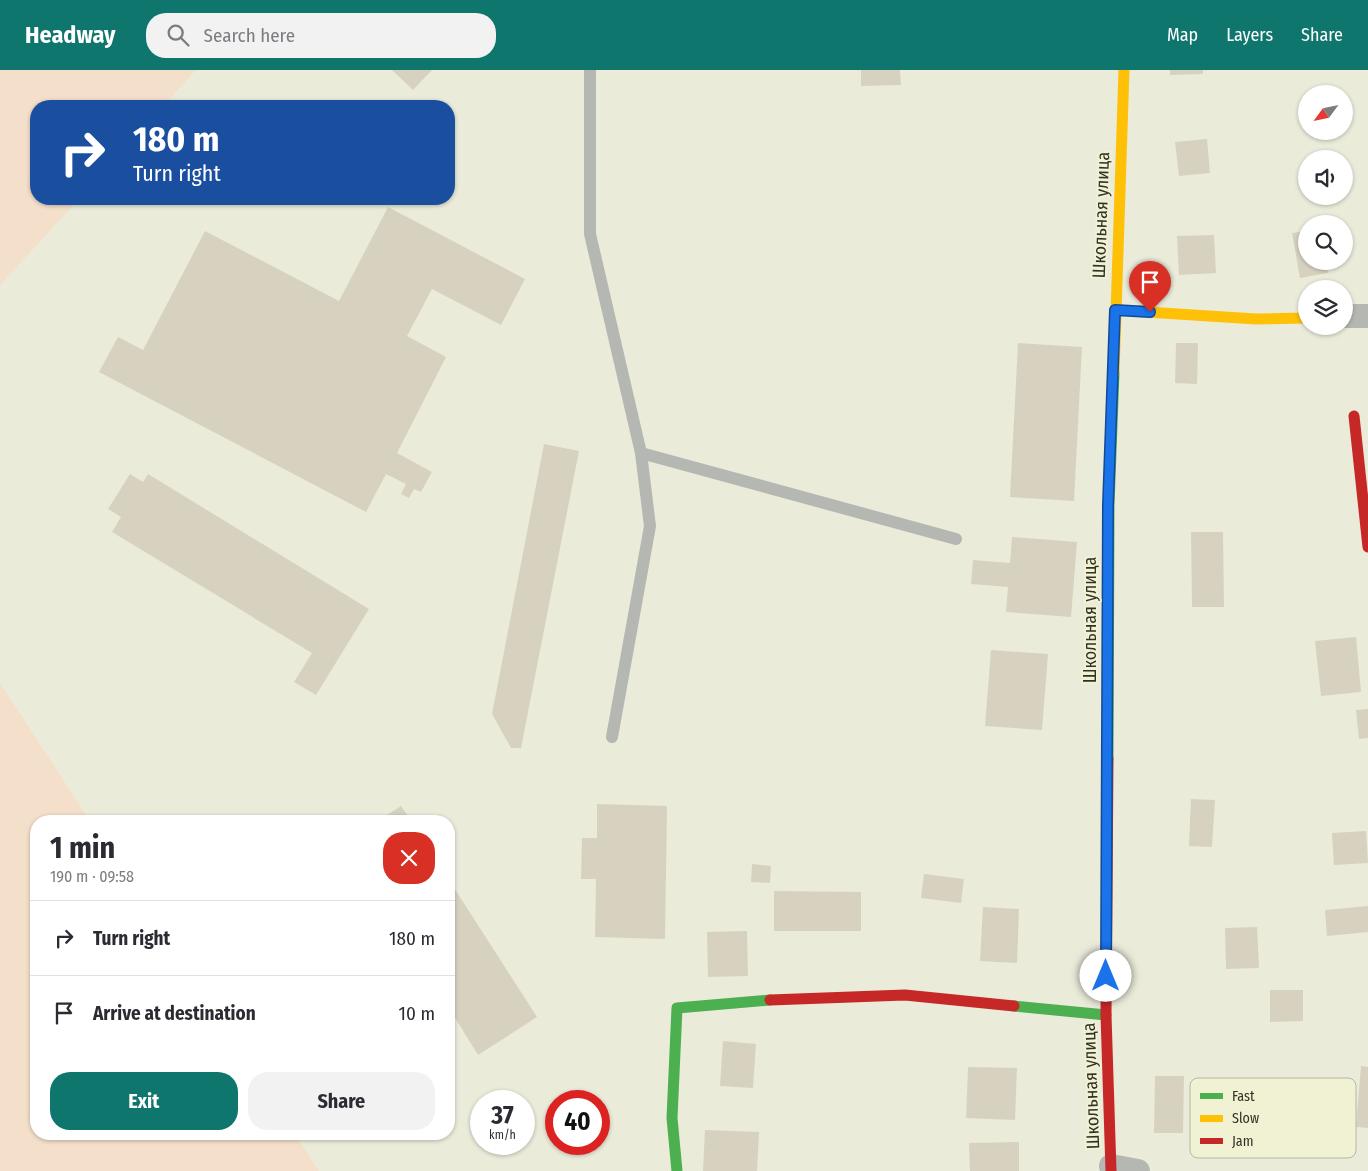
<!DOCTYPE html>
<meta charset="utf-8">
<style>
:root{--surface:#fff;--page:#f2f2f3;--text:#2b2b33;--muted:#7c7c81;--line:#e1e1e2;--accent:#0f766e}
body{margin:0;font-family:"Fira Sans Condensed",sans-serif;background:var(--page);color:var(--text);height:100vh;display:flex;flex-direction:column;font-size:19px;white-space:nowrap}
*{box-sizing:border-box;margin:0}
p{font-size:16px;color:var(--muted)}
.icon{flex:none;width:28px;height:28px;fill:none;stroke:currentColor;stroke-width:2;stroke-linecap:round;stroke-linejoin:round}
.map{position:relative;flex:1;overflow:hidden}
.panel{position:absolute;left:30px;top:745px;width:425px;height:325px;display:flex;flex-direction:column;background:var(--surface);border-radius:20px;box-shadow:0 1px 4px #0004}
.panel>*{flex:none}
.banner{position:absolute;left:30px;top:30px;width:425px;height:105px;border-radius:20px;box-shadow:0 1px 4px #0004;background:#1a4fa0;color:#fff;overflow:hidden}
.needle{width:32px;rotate:237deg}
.controls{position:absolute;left:1298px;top:15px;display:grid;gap:10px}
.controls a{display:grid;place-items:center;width:55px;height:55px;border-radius:50%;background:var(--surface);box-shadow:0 1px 4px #0004;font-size:25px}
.speed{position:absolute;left:470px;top:1020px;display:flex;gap:10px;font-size:25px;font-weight:700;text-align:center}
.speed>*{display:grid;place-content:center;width:65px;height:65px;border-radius:50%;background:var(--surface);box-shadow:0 1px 4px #0004;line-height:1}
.speed small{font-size:12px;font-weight:400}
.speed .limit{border:8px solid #d22;background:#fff;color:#111}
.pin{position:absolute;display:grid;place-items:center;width:42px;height:42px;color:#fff;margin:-51px -21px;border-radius:50% 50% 50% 0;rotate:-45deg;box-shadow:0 0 5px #0007}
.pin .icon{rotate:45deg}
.me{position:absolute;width:55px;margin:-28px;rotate:0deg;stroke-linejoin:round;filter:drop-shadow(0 0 4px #0008)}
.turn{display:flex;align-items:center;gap:18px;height:105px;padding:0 20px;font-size:22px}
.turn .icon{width:65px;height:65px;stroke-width:2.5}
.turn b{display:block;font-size:35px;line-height:42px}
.round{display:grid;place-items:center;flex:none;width:52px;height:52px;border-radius:20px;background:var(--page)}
.summary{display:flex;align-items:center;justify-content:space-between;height:85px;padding:0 20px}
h1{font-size:30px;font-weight:700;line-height:38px}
.action{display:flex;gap:10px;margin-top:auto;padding:10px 20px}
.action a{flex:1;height:58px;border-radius:20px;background:var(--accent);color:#fff;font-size:20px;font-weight:700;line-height:58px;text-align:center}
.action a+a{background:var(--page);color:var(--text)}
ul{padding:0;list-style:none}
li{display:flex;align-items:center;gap:15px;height:75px;padding:0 20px;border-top:1px solid var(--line)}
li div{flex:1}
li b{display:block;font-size:19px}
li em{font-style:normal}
header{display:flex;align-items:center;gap:30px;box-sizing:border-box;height:70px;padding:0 25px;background:var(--accent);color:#fff}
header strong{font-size:24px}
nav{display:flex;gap:28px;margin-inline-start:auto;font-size:18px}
.search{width:350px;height:45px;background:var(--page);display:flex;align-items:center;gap:12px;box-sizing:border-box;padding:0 18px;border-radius:20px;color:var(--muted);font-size:19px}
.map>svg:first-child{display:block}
</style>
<header>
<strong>Headway</strong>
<div class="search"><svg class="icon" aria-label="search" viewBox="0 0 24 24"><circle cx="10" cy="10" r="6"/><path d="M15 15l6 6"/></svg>Search here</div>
<nav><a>Map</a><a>Layers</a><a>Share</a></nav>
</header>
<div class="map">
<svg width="1368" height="1101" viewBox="0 0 1368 1101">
<rect width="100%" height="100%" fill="#ebebda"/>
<path fill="#f3dfca" d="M 0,0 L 196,0 L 163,36 L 36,36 L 36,129 L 79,129 L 0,215 Z
M 0,613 L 90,751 L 36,751 L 36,1064 L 295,1064 L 319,1101 L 0,1101 Z"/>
<path fill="#d7d2c0" d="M 392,0 L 432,0 L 413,20 Z
M 861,0 L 900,0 L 901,15 L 861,16 Z
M 1170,0 L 1203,0 L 1203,4 L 1170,5 Z
M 1207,69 L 1210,103 L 1179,106 L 1175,72 Z
M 388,137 L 525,209 L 501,255 L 432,219 L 407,266 L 446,287 L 397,383 L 432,402 L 421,422 L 414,419 L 409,428 L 401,424 L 406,414 L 386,404 L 366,442 L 99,302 L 118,267 L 143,280 L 205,161 L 339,231 Z
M 1306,161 L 1306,191 L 1326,191 L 1328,203 L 1300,208 L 1292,163 Z
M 1214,165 L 1216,203 L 1179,205 L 1177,166 Z
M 1018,273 L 1082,277 L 1074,431 L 1010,427 Z
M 1176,273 L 1198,273 L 1197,314 L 1175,313 Z
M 544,374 L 579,381 L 521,678 L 511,678 L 492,644 Z
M 130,404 L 143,412 L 148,404 L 369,539 L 316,625 L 294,612 L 312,583 L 112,462 L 121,447 L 108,439 Z
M 1191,462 L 1223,462 L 1224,537 L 1192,537 Z
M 1012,467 L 1077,472 L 1071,547 L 1006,542 L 1008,517 L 971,514 L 973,490 L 1010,493 Z
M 1356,567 L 1361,622 L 1321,626 L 1315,571 Z
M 991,580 L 1048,584 L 1042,660 L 985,656 Z
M 1368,639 L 1368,668 L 1359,669 L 1356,640 Z
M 1191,729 L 1215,730 L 1212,777 L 1189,776 Z
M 597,734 L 667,736 L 665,869 L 595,867 L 596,809 L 581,809 L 582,768 L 597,768 Z
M 401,736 L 411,751 L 382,751 L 381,749 Z
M 1366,761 L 1368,793 L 1334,795 L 1332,763 Z
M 752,794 L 771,796 L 770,813 L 751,812 Z
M 924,804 L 964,809 L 961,833 L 921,828 Z
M 449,810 L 537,947 L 478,985 L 449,938 Z
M 774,821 L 861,822 L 861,861 L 774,861 Z
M 1368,836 L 1368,862 L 1327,866 L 1325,840 Z
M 983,837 L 1019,839 L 1017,893 L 980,891 Z
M 1257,857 L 1259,898 L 1226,899 L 1225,858 Z
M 747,861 L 748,906 L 708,907 L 707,862 Z
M 1270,920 L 1303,920 L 1303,951 L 1270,952 Z
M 723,971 L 756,974 L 753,1018 L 720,1016 Z
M 1361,996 L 1368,997 L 1368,1058 L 1356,1057 Z
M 968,997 L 1017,998 L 1015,1050 L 966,1048 Z
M 1155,1006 L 1184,1006 L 1183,1063 L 1154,1063 Z
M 705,1060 L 759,1062 L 757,1101 L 703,1101 Z
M 1019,1072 L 1019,1101 L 970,1101 L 969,1073 Z"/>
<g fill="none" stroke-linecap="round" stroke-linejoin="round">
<path stroke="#b5b7b2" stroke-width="12" d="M 590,0 L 590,164 L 641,383 L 650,456 L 612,667
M 641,383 L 956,469"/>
<path stroke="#b5b7b2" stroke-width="24" d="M 1344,246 L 1368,246
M 1111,1096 L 1138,1101"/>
<path stroke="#4caf50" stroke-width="11" d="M 1108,689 L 1109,435 L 1114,303
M 1014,936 L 1106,945
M 677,1101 L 672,1048 L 677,938 L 770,930"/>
<path stroke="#ffc107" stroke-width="11" d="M 1115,240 L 1256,249 L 1306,248
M 1114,303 L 1124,0"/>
<path stroke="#c62828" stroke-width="11" d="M 1354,346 L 1368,477
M 1108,689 L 1106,945 L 1111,1101
M 770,930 L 905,925 L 1014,936"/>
</g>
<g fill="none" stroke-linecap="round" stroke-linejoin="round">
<g stroke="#114b97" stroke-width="12">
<path id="route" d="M 1106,906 L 1108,435 L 1115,240 L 1150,242"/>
</g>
<use href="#route" stroke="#1a73e8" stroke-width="9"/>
</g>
<g text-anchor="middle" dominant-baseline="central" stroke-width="4" stroke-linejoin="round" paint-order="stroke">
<g font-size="18" fill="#313126" stroke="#f1f1d4">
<text transform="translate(1101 145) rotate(-88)">Школьная улица</text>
<text transform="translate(1090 550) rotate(-90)">Школьная улица</text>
<text transform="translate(1091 1016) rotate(-92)">Школьная улица</text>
</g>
</g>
<rect x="1190" y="1008" width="166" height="80" rx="8" fill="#f1f1d4" stroke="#b7b7a0" stroke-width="1"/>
<rect x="1200" y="1023" width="23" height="6" fill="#4caf50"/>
<rect x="1200" y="1045" width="23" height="7" fill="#ffc107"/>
<rect x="1200" y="1068" width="23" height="6" fill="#c62828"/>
<g font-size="14" fill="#313126">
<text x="1232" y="1031">Fast</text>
<text x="1232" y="1053">Slow</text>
<text x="1232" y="1076">Jam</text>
</g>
</svg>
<div class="controls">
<a><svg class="needle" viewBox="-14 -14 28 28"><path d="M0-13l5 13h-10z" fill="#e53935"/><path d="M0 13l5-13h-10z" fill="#7c7c81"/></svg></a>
<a><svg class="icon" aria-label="sound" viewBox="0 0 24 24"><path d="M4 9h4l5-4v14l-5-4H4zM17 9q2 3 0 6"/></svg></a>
<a><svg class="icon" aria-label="search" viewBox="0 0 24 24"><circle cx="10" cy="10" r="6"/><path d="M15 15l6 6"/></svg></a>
<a><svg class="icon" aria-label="layers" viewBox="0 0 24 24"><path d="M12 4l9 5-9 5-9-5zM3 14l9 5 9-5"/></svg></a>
</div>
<div class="speed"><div>37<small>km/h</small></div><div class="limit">40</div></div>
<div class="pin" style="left:1150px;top:242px;background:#d93025"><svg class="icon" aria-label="arrive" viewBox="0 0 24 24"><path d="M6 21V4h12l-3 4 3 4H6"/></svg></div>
<svg class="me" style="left:1106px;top:906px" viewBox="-20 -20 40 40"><circle r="19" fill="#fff"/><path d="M0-13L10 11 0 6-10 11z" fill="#1a73e8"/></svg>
<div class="banner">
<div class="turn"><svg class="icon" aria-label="right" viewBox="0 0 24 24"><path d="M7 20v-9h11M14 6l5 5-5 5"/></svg><div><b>180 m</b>Turn right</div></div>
</div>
<section class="panel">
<div class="summary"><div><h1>1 min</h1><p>190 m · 09:58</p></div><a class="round" style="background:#d93025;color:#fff"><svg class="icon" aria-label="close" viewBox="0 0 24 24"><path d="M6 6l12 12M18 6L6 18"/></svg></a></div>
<ul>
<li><svg class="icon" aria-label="right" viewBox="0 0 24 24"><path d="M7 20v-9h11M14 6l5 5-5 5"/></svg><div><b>Turn right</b></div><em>180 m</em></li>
<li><svg class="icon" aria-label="arrive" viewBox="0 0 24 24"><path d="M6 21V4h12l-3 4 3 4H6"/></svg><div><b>Arrive at destination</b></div><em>10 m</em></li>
</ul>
<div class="action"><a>Exit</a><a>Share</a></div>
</section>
</div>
